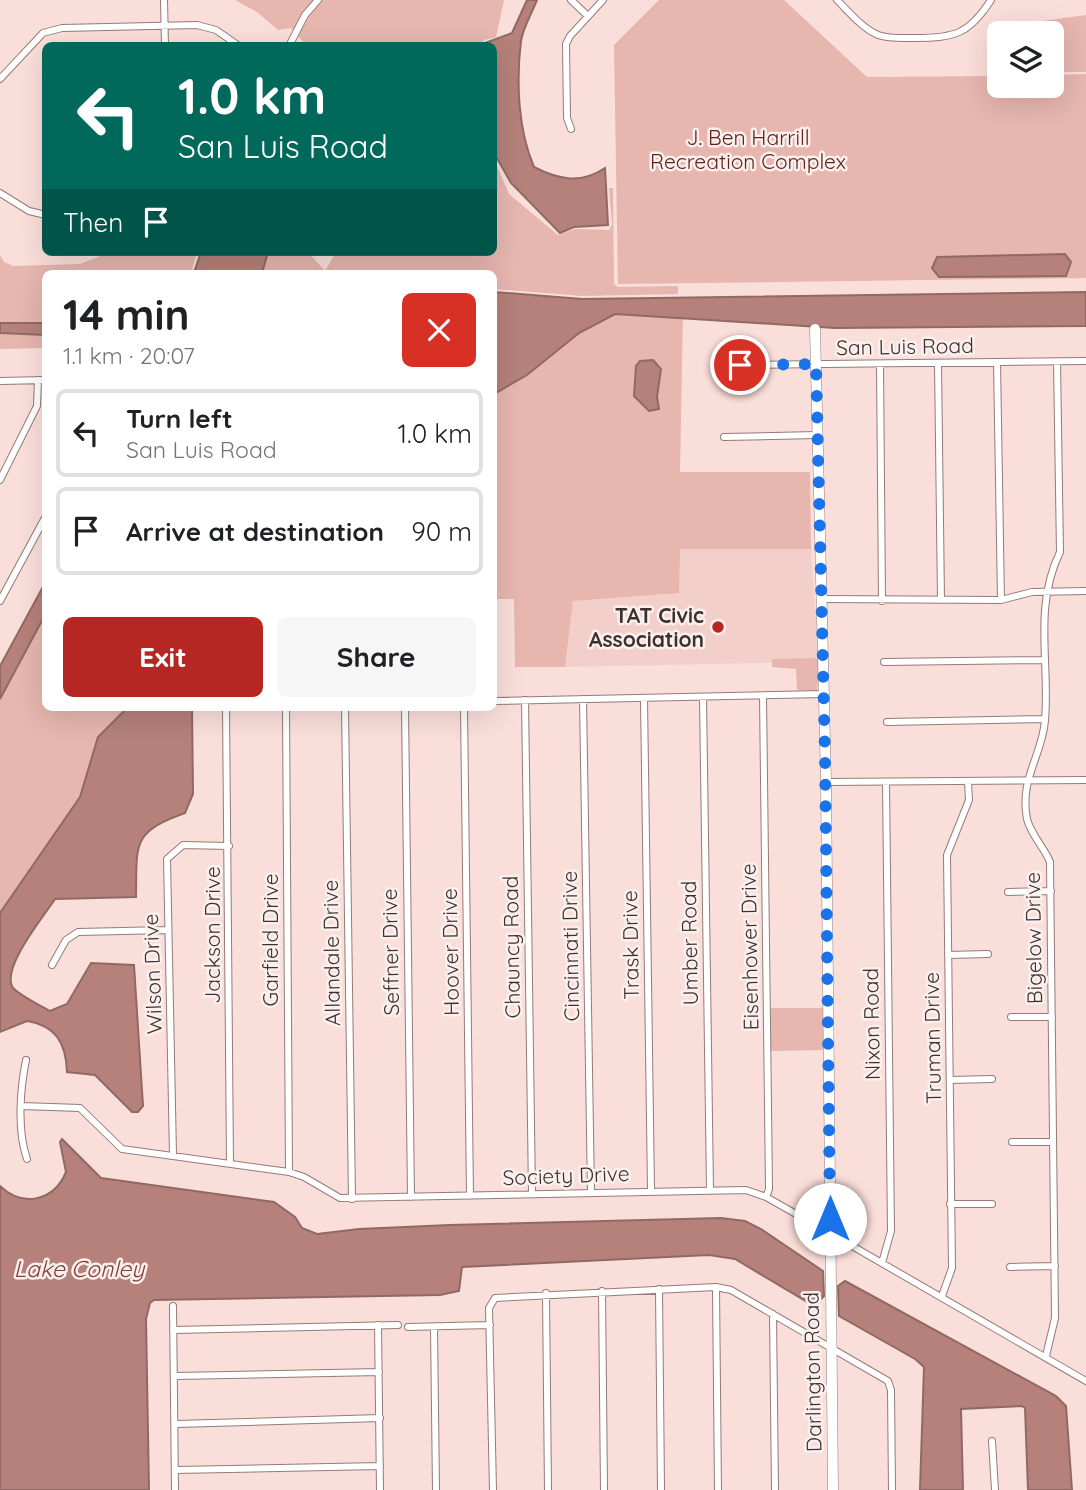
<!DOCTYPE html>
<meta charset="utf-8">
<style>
:root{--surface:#fff;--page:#f6f6f6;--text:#202124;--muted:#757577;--line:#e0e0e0;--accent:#b62724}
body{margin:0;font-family:Quicksand,sans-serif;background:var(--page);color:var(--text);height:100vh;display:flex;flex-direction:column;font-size:26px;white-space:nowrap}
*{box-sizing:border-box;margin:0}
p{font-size:23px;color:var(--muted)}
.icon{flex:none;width:38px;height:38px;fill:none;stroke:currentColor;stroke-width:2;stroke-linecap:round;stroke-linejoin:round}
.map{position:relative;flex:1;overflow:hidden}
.sheet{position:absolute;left:42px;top:270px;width:455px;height:441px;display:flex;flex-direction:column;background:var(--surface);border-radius:10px;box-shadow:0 7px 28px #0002}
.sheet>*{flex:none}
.top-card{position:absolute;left:42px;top:42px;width:455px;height:214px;border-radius:10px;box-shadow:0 7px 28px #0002;background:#00695c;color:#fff;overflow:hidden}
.buttons{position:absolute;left:987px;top:21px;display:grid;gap:14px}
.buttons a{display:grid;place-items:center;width:77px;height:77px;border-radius:10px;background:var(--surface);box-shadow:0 7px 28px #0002;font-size:35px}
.pin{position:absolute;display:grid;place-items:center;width:60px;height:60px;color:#fff;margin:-30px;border:4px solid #fff;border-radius:50%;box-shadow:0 2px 7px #0007}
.me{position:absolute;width:77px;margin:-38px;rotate:0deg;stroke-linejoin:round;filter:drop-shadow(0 0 5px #0008)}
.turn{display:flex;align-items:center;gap:24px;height:147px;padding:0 21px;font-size:32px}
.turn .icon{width:91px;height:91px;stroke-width:2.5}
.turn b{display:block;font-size:49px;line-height:60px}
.then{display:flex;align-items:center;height:66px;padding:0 21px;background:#0003;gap:14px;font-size:26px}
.round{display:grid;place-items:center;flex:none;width:74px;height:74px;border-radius:10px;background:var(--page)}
.headline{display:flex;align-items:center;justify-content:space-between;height:119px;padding:0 21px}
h1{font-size:42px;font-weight:800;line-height:52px}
.cta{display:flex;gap:14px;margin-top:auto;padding:14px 21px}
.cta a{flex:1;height:80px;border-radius:10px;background:var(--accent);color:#fff;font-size:28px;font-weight:800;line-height:80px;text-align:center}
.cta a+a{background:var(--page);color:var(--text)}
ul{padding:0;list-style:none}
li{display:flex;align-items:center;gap:21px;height:88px;margin:0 14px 10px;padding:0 7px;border:4px solid var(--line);border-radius:10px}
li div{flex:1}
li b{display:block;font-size:26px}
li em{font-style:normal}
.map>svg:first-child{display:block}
</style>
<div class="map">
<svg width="1086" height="1490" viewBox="0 0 1086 1490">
<rect width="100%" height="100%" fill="#fadeda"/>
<path fill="#f3cfca" d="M 679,549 L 811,549 L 819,662 L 565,667 L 573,601 L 678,593 Z"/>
<path fill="#e6b6af" d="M 235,0 L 504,0 L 496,37 L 484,40 L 481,46 L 306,45 L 291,28 L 278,30 L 257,12 Z
M 659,0 L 784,0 L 867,77 L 999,76 L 999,86 L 1052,86 L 1052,75 L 1086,74 L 1086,278 L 618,284 L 614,45 Z
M 1086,15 L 1086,72 L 1052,72 L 1052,33 L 1022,33 L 1027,23 Z
M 494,159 L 509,194 L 558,235 L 575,229 L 609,230 L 612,224 L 609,188 L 613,188 L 614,284 L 618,287 L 678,286 L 678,294 L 582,296 L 494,289 L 494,273 L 262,273 L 268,252 L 308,252 L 325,271 L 336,252 L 494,252 Z
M 111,252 L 197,252 L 191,273 L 46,273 L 45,348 L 0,349 L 0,255 L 4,262 L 13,266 L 80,264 Z
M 683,310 L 680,472 L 810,472 L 811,549 L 680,549 L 679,593 L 573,601 L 565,667 L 515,667 L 514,599 L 494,599 L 494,394 L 527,375 L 579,333 L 615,314 Z
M 45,615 L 46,707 L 128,707 L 98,737 L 80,797 L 0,913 L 0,699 Z
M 814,658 L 820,661 L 817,691 L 797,690 L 796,669 L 772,667 L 772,659 Z
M 771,1008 L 823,1008 L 823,1050 L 771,1051 Z"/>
<path fill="#b5817a" stroke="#916964" stroke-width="2" d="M 527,0 L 537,0 C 532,13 523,28 521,41 C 516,82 518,130 534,167 C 559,180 581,184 605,168 L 608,225 L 574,227 L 560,233 L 511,183 L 494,153 L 494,46 L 485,45 L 485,43 L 512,33 Z
M 201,252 L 268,252 L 262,273 L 194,273 Z
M 1065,254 L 1071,262 L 1066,276 L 939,277 L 932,268 L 937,257 Z
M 494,292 L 582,299 L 1086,292 L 1086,326 L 835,328 L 615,314 L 579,333 L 527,375 L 494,394 Z
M 0,323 L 45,323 L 45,335 L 0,333 Z
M 653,360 L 661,369 L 657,397 L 659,409 L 649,411 L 634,396 L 636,366 L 640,361 Z
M 45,583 L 45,615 L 0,699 L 0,666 Z
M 128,707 L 192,707 L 193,794 L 185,813 C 131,832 137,844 136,897 L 55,899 C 44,916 0,969 13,988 C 22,997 38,1004 50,1011 L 67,1004 L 91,963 L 134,965 L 143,1106 L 138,1112 L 132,1112 L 95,1075 L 67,1072 C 66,1043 56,1026 27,1021 L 0,1032 L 0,913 L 80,797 L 98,737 Z
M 62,1139 L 101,1178 L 274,1202 L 295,1217 L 302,1228 L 317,1234 L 359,1229 L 450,1225 L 721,1218 L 745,1221 L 761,1229 L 823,1271 L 824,1296 L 814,1306 L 735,1259 L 709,1255 L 462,1267 L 459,1291 L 440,1295 L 154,1300 L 150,1303 L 146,1319 L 149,1490 L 0,1490 L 0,1186 C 23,1208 54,1201 66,1172 L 60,1142 Z
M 845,1281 L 1056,1396 L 1066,1406 L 1072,1490 L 1028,1490 L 1025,1408 L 1022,1406 L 961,1409 L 963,1490 L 920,1490 L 924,1367 L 915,1359 L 839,1316 L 838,1286 Z"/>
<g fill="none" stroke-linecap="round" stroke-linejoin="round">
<g stroke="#947b78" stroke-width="8">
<path id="street" d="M 164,0 L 165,46
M 571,0 L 588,16
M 837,0 C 849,12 862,28 878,35 C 890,39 903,38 915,38 C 955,38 969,34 991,0
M 289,46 L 305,15 L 318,0
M 0,79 L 43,33 L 62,28 L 197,25 L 216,30 L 239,46
M 571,129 L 567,118 L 566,44 L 570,36 L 603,0
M 0,193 L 29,211 L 46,215
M 724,362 L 740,365 L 1086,361
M 997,362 L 1001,600
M 938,363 L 941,600
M 880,364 L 882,601
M 0,381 L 46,380
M 724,437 L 817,435
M 0,480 L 37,406 L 38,380
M 820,599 L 1001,600 L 1032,592 L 1086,591
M 0,601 L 46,516
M 884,662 L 1043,660
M 763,696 L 769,1189 L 766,1197
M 703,697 L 710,1189
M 583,699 L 591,1193
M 644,699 L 651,1190
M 525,700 L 532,1194
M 494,701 L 824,694
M 226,707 L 230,1163
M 286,707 L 289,1172
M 345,707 L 352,1199
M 405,707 L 411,1197
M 464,707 L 470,1196
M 887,722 L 1045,719
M 826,782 L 1086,780
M 1008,892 L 1051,891
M 948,955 L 988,954
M 52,965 L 66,940 L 78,932 L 167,930
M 1011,1017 L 1052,1017
M 26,1060 C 20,1090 17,1130 27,1159
M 950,1080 L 992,1079
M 22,1106 L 80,1108 L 122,1149 L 289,1172 L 304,1177 L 340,1198 L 746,1190 L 766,1197 L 835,1236 L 1086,1381
M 1012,1142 L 1053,1142
M 173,1155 L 167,859 L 183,845 L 229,846
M 950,1204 L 992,1204
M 882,1263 L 891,1231 L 886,783
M 1010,1267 L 1055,1266
M 716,1287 L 718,1490
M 659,1289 L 661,1490
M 602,1291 L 604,1490
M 546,1293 L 548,1490
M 942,1296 L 952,1268 L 947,855 L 969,800 L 968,782
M 173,1306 L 175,1490
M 773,1314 L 775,1490
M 378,1325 L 380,1490
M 408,1327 L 490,1325
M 434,1327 L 436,1490
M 173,1330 L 398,1325
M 1046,1356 L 1055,1318 L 1050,862 C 1044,847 1031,835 1027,819 C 1019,779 1043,754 1045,720 C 1050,661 1033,608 1060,552 L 1057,362
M 175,1376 L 379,1372
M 176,1424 L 380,1418
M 992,1441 L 995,1490
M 175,1470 L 380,1466
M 493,1490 L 489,1308 L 495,1298 L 716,1287 L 731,1290 L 888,1381 L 891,1390 L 892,1490"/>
</g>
<g stroke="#947b78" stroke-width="11">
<path id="secondary" d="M 815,329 L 826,782 L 833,1490"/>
</g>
<use href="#street" stroke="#fff" stroke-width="6"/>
<use href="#secondary" stroke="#fff" stroke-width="10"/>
</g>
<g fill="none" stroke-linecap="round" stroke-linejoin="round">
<path stroke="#1a73e8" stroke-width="12" stroke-dasharray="0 21.6" d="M 740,365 L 816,364 L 825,755 L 830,1219"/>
</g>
<circle fill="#b62724" stroke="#fbf0ee" stroke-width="2.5" cx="718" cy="627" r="7"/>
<g text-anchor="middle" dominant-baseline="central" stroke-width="5" stroke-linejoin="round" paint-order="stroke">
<g font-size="21" fill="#64221d" stroke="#fbf0ee">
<text x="748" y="137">J. Ben Harrill<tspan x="748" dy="24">Recreation Complex</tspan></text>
</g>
<g font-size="21" fill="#3c312f" stroke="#fbf0ee">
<text transform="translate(905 346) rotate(-1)">San Luis Road</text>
<text transform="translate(212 935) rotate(-90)">Jackson Drive</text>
<text transform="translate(1033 938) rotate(-91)">Bigelow Drive</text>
<text transform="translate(270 940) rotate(-90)">Garfield Drive</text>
<text transform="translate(689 943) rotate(-91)">Umber Road</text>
<text transform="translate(630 945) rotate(-91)">Trask Drive</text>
<text transform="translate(570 946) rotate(-91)">Cincinnati Drive</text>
<text transform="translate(511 947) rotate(-91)">Chauncy Road</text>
<text transform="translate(749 947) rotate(-91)">Eisenhower Drive</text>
<text transform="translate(390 952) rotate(-91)">Seffner Drive</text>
<text transform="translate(450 952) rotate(-91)">Hoover Drive</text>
<text transform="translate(331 953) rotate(-91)">Allandale Drive</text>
<text transform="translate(152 974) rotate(-92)">Wilson Drive</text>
<text transform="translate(871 1024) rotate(-91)">Nixon Road</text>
<text transform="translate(932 1038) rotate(-91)">Truman Drive</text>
<text transform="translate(566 1175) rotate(-2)">Society Drive</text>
<text transform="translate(812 1372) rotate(-91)">Darlington Road</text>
</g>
<g font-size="21" font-weight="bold" fill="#3c312f" stroke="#fbf0ee" text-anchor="end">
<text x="704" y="615">TAT Civic<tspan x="704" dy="24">Association</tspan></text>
</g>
<g font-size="23" font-style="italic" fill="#843f38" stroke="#fbf0ee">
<text x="79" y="1268">Lake Conley</text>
</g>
</g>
</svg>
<div class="buttons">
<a><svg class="icon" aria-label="layers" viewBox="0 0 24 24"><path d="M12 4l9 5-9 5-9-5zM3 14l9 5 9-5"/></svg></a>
</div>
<div class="pin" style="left:740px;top:365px;background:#d93025"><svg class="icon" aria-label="arrive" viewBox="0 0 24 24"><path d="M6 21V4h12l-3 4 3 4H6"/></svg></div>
<svg class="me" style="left:830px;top:1219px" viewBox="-20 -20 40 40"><circle r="19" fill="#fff"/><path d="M0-13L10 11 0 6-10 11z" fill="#1a73e8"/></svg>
<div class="top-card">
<div class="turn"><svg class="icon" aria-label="left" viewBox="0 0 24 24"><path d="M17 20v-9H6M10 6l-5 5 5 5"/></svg><div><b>1.0 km</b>San Luis Road</div></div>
<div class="then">Then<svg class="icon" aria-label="arrive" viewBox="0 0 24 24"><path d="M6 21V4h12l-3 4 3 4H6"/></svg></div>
</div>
<section class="sheet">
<div class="headline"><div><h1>14 min</h1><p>1.1 km · 20:07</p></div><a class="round" style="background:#d93025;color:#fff"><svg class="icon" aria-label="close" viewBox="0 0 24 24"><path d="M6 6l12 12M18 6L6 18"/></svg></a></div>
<ul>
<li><svg class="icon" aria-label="left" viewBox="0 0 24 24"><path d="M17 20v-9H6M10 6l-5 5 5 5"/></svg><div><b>Turn left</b><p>San Luis Road</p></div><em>1.0 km</em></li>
<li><svg class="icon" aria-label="arrive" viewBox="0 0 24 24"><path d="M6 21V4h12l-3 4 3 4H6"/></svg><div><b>Arrive at destination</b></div><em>90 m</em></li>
</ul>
<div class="cta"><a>Exit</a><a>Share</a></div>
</section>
</div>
